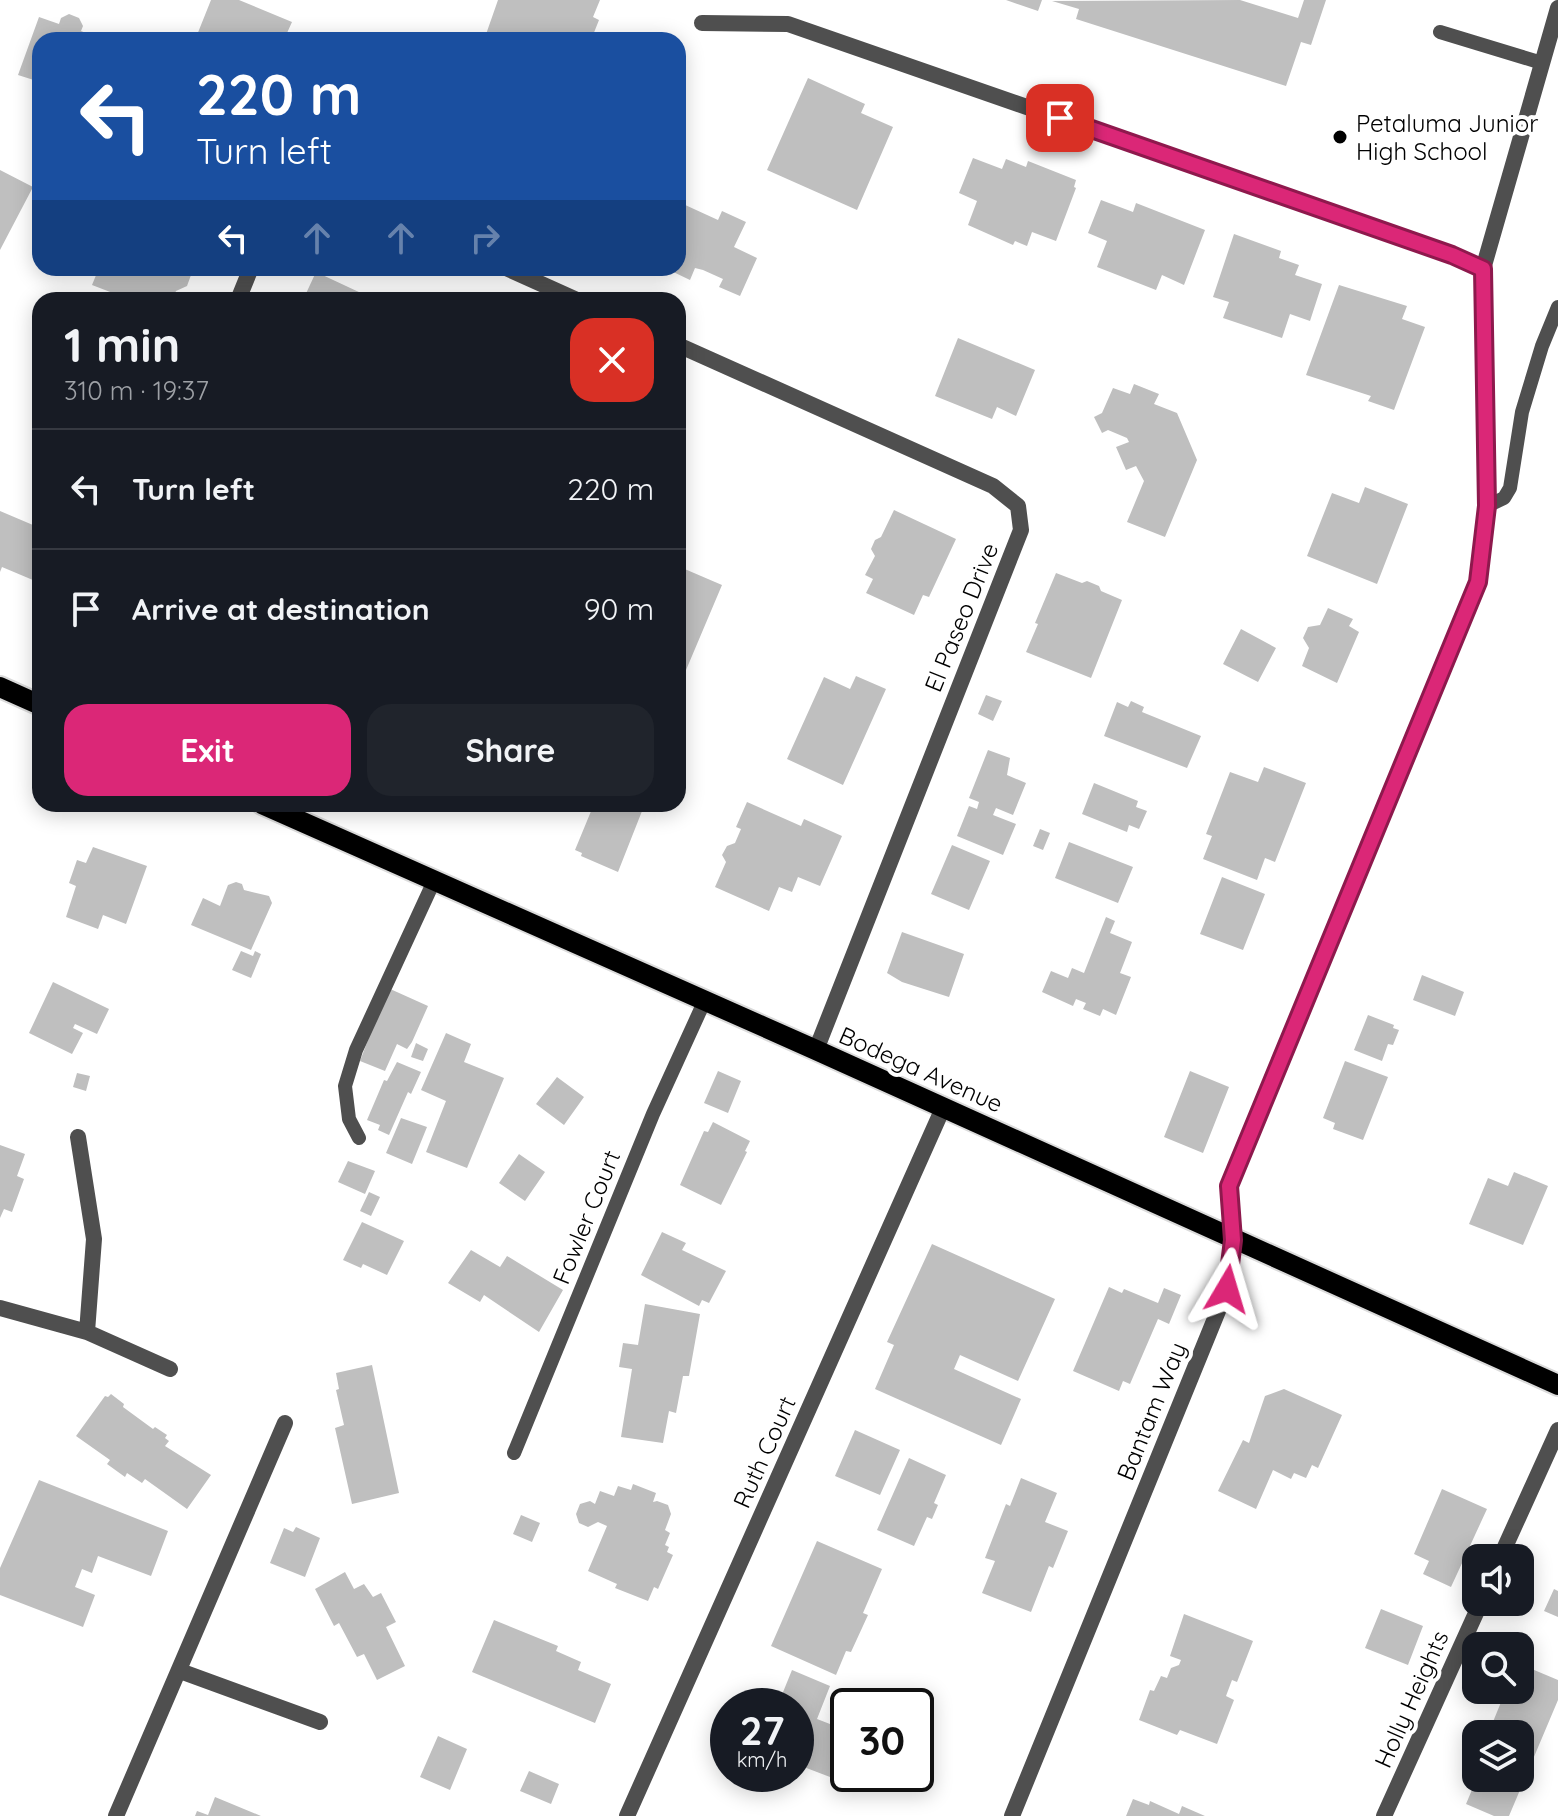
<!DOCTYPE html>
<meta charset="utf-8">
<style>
:root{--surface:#171b24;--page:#20242c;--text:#f1f3f6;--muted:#9ea1a6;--line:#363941;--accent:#db2777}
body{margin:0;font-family:Quicksand,sans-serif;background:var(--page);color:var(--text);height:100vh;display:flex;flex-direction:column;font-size:30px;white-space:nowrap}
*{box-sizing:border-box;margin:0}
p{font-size:26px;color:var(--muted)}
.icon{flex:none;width:44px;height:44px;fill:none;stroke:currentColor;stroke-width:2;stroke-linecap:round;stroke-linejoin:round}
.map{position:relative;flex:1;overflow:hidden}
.sheet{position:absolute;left:32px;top:292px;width:654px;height:520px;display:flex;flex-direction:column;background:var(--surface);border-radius:24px;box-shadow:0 4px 20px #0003}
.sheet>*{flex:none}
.guide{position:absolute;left:32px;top:32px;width:654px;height:244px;border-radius:24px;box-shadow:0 4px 20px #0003;background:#1a4fa0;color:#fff;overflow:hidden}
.controls{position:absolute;left:1462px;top:1544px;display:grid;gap:16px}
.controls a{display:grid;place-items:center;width:72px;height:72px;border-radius:16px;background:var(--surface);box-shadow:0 4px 20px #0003;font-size:40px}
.speed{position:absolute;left:710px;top:1688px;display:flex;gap:16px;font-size:40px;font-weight:700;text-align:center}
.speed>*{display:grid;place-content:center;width:104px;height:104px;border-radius:50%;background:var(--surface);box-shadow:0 4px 20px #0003;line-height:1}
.speed small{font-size:20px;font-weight:400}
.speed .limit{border:4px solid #111;border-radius:12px;background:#fff;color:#111}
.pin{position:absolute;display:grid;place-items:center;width:68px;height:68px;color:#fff;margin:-34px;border-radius:16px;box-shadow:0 4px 12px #0006}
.me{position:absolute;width:88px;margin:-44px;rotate:7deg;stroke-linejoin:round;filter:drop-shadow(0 0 6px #0008)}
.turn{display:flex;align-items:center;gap:28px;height:168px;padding:0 32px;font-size:36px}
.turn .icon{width:104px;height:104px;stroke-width:2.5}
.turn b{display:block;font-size:56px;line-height:68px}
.lanes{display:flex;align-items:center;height:76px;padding:0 32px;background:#0003;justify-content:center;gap:40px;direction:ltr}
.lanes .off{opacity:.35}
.round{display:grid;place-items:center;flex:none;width:84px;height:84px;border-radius:24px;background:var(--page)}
.headline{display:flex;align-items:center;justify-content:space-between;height:136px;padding:0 32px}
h1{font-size:48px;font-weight:800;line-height:60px}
.action{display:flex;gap:16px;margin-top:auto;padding:16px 32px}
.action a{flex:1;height:92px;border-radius:24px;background:var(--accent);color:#fff;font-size:32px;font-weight:800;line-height:92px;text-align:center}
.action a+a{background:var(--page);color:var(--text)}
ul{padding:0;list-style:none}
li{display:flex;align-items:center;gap:24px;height:120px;padding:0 32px;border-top:2px solid var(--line)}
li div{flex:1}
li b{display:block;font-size:30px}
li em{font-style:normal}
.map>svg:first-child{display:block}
</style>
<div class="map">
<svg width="1558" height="1816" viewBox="0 0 1558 1816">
<rect width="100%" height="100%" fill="#fff"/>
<path fill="#bfbfbf" d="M 211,0 L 239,0 L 292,22 L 287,33 L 303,40 L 195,40 Z
M 498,0 L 600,0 L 593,17 L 599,20 L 591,40 L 484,40 Z
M 1006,0 L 1042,0 L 1038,11 Z
M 1240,0 L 1298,18 L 1304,0 L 1326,0 L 1311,45 L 1301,42 L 1286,86 L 1076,19 L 1079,9 L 1052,1 Z
M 69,14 L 79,18 L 83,26 L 81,31 L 103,40 L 40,40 L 40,82 L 18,75 L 39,17 L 59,24 L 61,18 Z
M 808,78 L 865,104 L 861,113 L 893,127 L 857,210 L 767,170 Z
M 973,158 L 1002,169 L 1006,159 L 1026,167 L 1028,161 L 1076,180 L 1074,187 L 1076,188 L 1056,241 L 1032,232 L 1027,246 L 1015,241 L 1013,245 L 968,225 L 977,201 L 959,193 Z
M 0,170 L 33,187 L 0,250 Z
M 1101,200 L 1133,212 L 1136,203 L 1205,230 L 1184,285 L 1162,275 L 1156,290 L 1097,267 L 1107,241 L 1088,233 Z
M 683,204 L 718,220 L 722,211 L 746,222 L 734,247 L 757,258 L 740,296 L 719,287 L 723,279 L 703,270 L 695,268 L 690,280 L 665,268 L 662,274 L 650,268 L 678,268 L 678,209 L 681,210 Z
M 1234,234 L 1281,251 L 1279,258 L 1299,265 L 1295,275 L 1322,284 L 1310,321 L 1290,314 L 1282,338 L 1223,318 L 1229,302 L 1213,297 Z
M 99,268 L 189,268 L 191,275 L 187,286 L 176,291 L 172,300 L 131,300 L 92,285 Z
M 316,272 L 376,300 L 303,300 Z
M 1339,285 L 1407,306 L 1402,319 L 1425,327 L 1394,410 L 1368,401 L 1371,396 L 1306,375 Z
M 958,338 L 1035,370 L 1016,416 L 997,407 L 992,419 L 935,396 Z
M 1134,384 L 1159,394 L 1154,404 L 1177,413 L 1197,460 L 1165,537 L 1127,522 L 1144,481 L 1136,466 L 1126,470 L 1116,447 L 1129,442 L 1127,438 L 1108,430 L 1102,433 L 1094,417 L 1102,413 L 1113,388 L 1130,394 Z
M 1365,487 L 1408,504 L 1377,584 L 1307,556 L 1332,493 L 1359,503 Z
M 894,510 L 956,539 L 929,597 L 923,595 L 914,615 L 866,593 L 873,579 L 865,575 L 875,556 L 871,549 L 875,540 L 881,537 Z
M 0,511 L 40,528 L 40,583 L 2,567 L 0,572 Z
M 680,567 L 722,585 L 678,689 L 678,571 Z
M 1056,573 L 1082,583 L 1087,581 L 1099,586 L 1101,591 L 1122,600 L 1091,678 L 1026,652 L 1038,624 L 1035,623 Z
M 1328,608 L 1353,619 L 1349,626 L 1359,632 L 1337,683 L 1302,666 L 1309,648 L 1303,638 L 1308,627 L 1320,625 Z
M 1241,629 L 1276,648 L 1258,682 L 1223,664 Z
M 856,676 L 886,689 L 843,785 L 787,759 L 824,677 L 850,689 Z
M 986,695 L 1002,701 L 993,721 L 978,714 Z
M 1131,701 L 1144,707 L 1142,712 L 1201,736 L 1187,768 L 1104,736 L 1117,702 L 1128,707 Z
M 988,750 L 1010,758 L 1007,775 L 1026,783 L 1013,815 L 996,808 L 993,815 L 1016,824 L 1003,855 L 957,836 L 969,806 L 977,809 L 979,802 L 969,798 Z
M 1264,767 L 1306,783 L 1275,862 L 1265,858 L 1257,880 L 1203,859 L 1212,836 L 1206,834 L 1230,772 L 1258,782 Z
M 1094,783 L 1138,801 L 1136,807 L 1147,811 L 1139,829 L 1129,825 L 1127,832 L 1082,814 Z
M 747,802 L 801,826 L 804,819 L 842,836 L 820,886 L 798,877 L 792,892 L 779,887 L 769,911 L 715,887 L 726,862 L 722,855 L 727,846 L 735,843 L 741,829 L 736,827 Z
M 594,804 L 640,804 L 644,806 L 618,872 L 581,856 L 582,853 L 575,850 Z
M 1040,829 L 1050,833 L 1043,850 L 1033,846 Z
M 1069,842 L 1133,867 L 1118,903 L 1055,878 Z
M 952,845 L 990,861 L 969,910 L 931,894 Z
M 93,847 L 147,866 L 126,924 L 103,915 L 98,929 L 66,917 L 76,886 L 69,883 L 77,860 L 86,863 Z
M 1222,877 L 1265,894 L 1243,950 L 1200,934 Z
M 236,882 L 242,884 L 244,890 L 269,896 L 272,903 L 251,950 L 191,925 L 203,898 L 220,906 L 228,885 Z
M 1106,917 L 1115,921 L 1110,933 L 1132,942 L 1120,973 L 1131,977 L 1116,1015 L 1103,1009 L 1100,1016 L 1083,1009 L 1086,1003 L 1076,999 L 1073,1006 L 1042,992 L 1051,971 L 1068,978 L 1072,968 L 1084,973 Z
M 902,932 L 964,954 L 949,997 L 902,982 L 887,973 Z
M 241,951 L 253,956 L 255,951 L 261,954 L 251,978 L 232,970 Z
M 1422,975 L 1464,992 L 1455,1016 L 1413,1000 Z
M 53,982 L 109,1009 L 97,1034 L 75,1024 L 73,1028 L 83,1033 L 72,1054 L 29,1033 Z
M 388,988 L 428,1006 L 412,1042 L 407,1049 L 397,1044 L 385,1071 L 360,1061 Z
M 1368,1015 L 1394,1025 L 1393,1028 L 1399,1030 L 1393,1045 L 1388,1044 L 1382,1061 L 1354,1050 Z
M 446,1033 L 471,1044 L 464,1062 L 504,1078 L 467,1168 L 426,1152 L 446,1101 L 421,1090 Z
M 416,1043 L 428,1049 L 423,1061 L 411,1057 Z
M 1345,1061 L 1388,1077 L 1363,1140 L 1333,1129 L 1335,1123 L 1323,1118 Z
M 397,1062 L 421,1072 L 411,1094 L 408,1092 L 389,1135 L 378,1130 L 380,1125 L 367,1120 L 384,1080 L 387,1081 Z
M 718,1071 L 741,1081 L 728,1113 L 704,1103 Z
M 1190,1071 L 1229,1087 L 1203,1153 L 1164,1137 Z
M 77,1073 L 90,1076 L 86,1091 L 73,1087 Z
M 557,1077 L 584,1097 L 564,1125 L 536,1104 Z
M 401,1118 L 427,1127 L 412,1164 L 386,1153 Z
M 713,1122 L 750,1141 L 745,1151 L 747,1152 L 721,1205 L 680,1185 L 704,1131 L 708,1132 Z
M 0,1145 L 25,1154 L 17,1176 L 24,1179 L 12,1212 L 4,1209 L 0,1218 Z
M 519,1154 L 545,1172 L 525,1201 L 499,1183 Z
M 348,1161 L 375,1171 L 365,1194 L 338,1182 Z
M 1514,1172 L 1548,1186 L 1523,1245 L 1469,1224 L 1488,1178 L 1508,1186 Z
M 369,1192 L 380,1197 L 371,1216 L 360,1211 Z
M 362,1222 L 404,1241 L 387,1275 L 363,1264 L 361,1268 L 343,1260 Z
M 662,1232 L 686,1243 L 682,1250 L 726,1271 L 709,1303 L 702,1300 L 699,1306 L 641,1275 Z
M 932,1244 L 1055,1299 L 1018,1381 L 960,1355 L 954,1369 L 1021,1399 L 1001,1445 L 875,1389 L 894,1345 L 887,1342 Z
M 471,1250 L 500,1267 L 507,1256 L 563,1290 L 539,1332 L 484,1295 L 480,1302 L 448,1283 Z
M 1109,1287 L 1122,1293 L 1124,1289 L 1158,1303 L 1164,1288 L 1181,1295 L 1169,1324 L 1158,1319 L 1130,1384 L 1123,1381 L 1119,1391 L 1073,1371 Z
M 645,1304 L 700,1314 L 689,1376 L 683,1376 L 676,1413 L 669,1411 L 663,1443 L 621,1437 L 632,1369 L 619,1367 L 623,1343 L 638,1345 Z
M 372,1365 L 399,1493 L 352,1504 L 335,1428 L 344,1425 L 336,1390 L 339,1389 L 336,1373 Z
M 1284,1389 L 1342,1415 L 1318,1468 L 1312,1465 L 1306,1478 L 1294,1473 L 1291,1479 L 1273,1470 L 1256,1509 L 1218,1491 L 1243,1440 L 1249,1443 L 1265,1396 Z
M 111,1394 L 124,1404 L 123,1407 L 153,1429 L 155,1427 L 167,1435 L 165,1438 L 169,1441 L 165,1446 L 211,1475 L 187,1509 L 145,1479 L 142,1483 L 127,1473 L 125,1477 L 107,1464 L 110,1460 L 76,1436 L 105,1396 L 108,1397 Z
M 855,1430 L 900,1450 L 880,1495 L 835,1476 Z
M 909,1458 L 946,1475 L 934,1503 L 938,1505 L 932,1519 L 927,1517 L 914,1546 L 877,1530 Z
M 1021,1478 L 1057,1493 L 1045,1522 L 1068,1531 L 1053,1568 L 1049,1566 L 1031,1612 L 982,1593 L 995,1561 L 985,1558 L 1006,1504 L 1010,1506 Z
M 39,1480 L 168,1531 L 151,1576 L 98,1556 L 92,1573 L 82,1569 L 75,1587 L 95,1595 L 83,1627 L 0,1595 L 0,1568 Z
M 633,1484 L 656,1493 L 653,1502 L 657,1501 L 668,1505 L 671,1514 L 665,1530 L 670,1533 L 665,1545 L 669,1547 L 667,1552 L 673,1555 L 658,1589 L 654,1587 L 648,1601 L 615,1588 L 617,1584 L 588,1571 L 607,1526 L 598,1522 L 588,1527 L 579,1523 L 576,1514 L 580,1504 L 590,1501 L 595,1504 L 600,1491 L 614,1496 L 618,1486 L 631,1490 Z
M 1442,1489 L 1487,1509 L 1451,1587 L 1423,1574 L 1429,1561 L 1414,1554 Z
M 521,1515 L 540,1523 L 532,1542 L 513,1534 Z
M 296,1527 L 320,1538 L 305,1577 L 270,1563 L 284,1528 L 293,1532 Z
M 817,1541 L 882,1569 L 863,1613 L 868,1615 L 851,1652 L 846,1651 L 836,1675 L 771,1646 Z
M 345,1572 L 354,1589 L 364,1584 L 373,1597 L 381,1593 L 396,1622 L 386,1627 L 405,1666 L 377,1680 L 364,1654 L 357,1657 L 339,1623 L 334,1626 L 315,1589 Z
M 1554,1589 L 1558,1591 L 1558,1617 L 1544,1611 Z
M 1381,1609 L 1423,1626 L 1408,1665 L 1365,1648 Z
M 1184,1614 L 1253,1641 L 1237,1682 L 1232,1680 L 1226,1696 L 1234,1700 L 1217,1744 L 1180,1730 L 1177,1735 L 1139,1720 L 1150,1690 L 1154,1691 L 1161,1676 L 1167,1678 L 1171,1668 L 1179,1665 L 1181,1660 L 1170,1656 Z
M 494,1620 L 558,1646 L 556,1651 L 581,1662 L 578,1670 L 611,1684 L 595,1723 L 472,1672 Z
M 1520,1664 L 1558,1680 L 1558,1700 L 1509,1816 L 1494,1816 L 1466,1804 L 1477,1778 L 1520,1778 L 1520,1734 L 1488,1734 L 1506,1690 L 1520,1690 Z
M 792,1670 L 830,1686 L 817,1719 L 848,1731 L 830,1777 L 796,1764 L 796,1706 L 775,1706 L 777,1701 L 779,1702 Z
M 438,1736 L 467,1749 L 450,1790 L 420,1777 Z
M 529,1771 L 559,1784 L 551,1804 L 520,1791 Z
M 215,1797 L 261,1816 L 195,1816 L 197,1811 L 208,1815 Z
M 1133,1799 L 1149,1805 L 1150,1801 L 1179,1814 L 1182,1806 L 1205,1816 L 1126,1816 Z"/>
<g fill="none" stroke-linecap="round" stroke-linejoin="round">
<g stroke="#dbdbdb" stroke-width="24">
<path id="primary" d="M 0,687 L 40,705
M 262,804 L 816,1050 L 1558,1385"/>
</g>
<path stroke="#4f4f4f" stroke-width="14" d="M 1440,32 L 1542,63
M 1487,506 L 1504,498 L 1510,488 L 1522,412 L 1542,346 L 1558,307
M 359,1138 L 349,1119 L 345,1086 L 356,1050 L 434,881
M 514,1453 L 653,1114 L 705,1000"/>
<path stroke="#4f4f4f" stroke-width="16" d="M 702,23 L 788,24 L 1452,255 L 1483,269
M 506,268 L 577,300
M 238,300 L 251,268
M 678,345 L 993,486 L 1018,506 L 1021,530 L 816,1050
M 78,1137 L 94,1239 L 87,1332
M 0,1308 L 87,1332 L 170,1369
M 1500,1558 L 1558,1430
M 180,1671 L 320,1722
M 116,1816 L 285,1423
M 627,1816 L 943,1108
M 1012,1816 L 1227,1289 L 1233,1240 L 1229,1186 L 1478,582 L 1487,506 L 1483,269 L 1558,8
M 1384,1816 L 1481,1602"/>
<use href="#primary" stroke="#000" stroke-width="20"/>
</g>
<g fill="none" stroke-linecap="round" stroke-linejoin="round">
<g stroke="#8e194d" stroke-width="20">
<path id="route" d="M 1060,118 L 1452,255 L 1483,269 L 1487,506 L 1478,582 L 1229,1186 L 1233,1240 L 1227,1289"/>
</g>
<use href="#route" stroke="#db2777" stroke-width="14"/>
</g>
<circle fill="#000" stroke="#fff" stroke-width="3" cx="1340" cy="137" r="8"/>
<g text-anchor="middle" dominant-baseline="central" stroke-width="8" stroke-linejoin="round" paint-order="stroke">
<g font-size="24" fill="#000" stroke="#fff" text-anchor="start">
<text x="1356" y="123">Petaluma Junior<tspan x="1356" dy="28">High School</tspan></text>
</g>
<g font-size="24" fill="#000" stroke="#fff">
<text transform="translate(961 617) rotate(-68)">El Paseo Drive</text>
<text transform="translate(921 1069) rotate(24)">Bodega Avenue</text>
<text transform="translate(586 1217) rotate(-68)">Fowler Court</text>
<text transform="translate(1151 1411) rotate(-68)">Bantam Way</text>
<text transform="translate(764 1452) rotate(-66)">Ruth Court</text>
<text transform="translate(1411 1699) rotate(-66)">Holly Heights</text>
</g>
</g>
</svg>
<div class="controls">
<a><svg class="icon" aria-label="sound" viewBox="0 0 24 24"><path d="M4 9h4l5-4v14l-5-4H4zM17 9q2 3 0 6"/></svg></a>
<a><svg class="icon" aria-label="search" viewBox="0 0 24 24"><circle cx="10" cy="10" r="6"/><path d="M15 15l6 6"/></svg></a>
<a><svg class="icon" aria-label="layers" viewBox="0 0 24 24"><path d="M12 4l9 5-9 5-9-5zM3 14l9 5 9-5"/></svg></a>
</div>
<div class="speed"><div>27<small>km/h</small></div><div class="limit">30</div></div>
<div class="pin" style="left:1060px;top:118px;background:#d93025"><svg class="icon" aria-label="arrive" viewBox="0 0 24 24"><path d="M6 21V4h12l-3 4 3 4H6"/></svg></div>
<svg class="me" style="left:1227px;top:1289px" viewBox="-20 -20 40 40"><path d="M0-17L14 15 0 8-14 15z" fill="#db2777" stroke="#fff" stroke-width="4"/></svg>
<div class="guide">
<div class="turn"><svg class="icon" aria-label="left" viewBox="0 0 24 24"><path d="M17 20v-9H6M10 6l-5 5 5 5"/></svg><div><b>220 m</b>Turn left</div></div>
<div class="lanes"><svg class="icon" aria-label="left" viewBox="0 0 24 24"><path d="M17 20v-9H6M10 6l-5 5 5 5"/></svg><svg class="icon off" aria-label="ahead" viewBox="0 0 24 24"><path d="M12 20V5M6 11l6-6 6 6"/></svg><svg class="icon off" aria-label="ahead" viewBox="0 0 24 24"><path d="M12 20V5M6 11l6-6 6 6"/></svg><svg class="icon off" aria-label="right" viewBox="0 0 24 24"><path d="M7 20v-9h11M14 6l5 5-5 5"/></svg></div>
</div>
<section class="sheet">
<div class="headline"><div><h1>1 min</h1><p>310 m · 19:37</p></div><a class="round" style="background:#d93025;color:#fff"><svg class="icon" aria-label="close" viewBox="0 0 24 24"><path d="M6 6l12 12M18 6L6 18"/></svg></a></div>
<ul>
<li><svg class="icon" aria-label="left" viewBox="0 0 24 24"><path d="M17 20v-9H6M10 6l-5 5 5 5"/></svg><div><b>Turn left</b></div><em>220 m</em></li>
<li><svg class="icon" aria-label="arrive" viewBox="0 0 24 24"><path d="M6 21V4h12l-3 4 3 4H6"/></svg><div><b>Arrive at destination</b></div><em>90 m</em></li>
</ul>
<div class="action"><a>Exit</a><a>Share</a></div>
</section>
</div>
